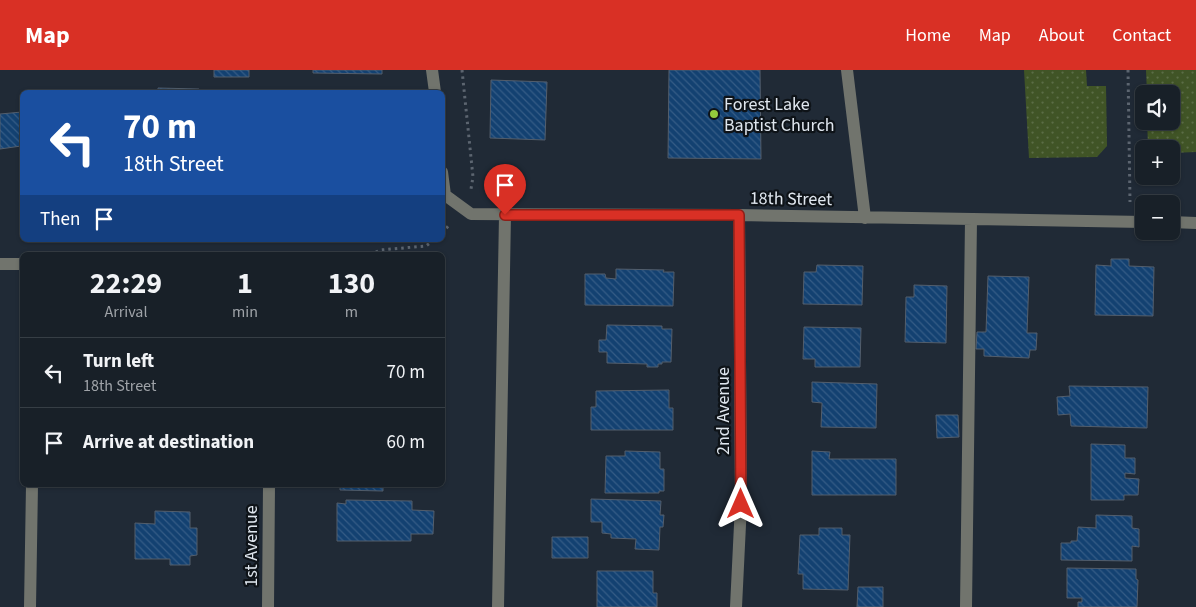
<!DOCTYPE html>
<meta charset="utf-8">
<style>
:root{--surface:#182028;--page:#212830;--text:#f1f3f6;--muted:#9fa3a8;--line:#363e45;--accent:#d93025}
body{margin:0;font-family:"Source Sans 3",sans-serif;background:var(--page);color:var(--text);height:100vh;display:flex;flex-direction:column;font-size:19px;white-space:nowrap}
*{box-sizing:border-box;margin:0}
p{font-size:16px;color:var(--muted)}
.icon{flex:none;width:28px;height:28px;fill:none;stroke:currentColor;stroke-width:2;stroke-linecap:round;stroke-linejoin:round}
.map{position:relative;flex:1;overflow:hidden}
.details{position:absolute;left:20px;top:182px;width:425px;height:235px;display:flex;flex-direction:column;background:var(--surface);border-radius:8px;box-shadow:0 1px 4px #0004,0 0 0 1px var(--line)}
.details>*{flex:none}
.hud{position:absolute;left:20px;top:20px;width:425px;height:152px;border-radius:8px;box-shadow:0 1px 4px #0004,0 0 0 1px var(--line);background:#1a4fa0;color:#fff;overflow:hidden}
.buttons{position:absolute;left:1135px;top:15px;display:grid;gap:10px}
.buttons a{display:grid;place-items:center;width:45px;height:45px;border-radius:8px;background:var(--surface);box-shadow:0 1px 4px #0004,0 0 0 1px var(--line);font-size:25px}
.pin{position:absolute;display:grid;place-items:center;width:42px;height:42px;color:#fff;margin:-51px -21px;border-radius:50% 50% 50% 0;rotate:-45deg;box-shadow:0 0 5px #0007}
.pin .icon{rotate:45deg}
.me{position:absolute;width:55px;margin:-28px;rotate:0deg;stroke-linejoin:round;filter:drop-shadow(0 0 4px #0008)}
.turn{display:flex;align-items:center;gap:18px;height:105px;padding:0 20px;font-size:22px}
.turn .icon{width:65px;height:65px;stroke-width:2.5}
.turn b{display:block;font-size:35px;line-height:42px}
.then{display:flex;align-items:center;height:48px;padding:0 20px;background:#0003;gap:10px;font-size:19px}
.eta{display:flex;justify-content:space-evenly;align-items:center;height:85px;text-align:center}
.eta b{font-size:30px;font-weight:700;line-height:35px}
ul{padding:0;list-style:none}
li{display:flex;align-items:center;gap:15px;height:70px;padding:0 20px;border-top:1px solid var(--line)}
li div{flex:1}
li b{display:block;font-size:19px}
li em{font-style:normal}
header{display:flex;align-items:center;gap:30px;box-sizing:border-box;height:70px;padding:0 25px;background:var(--accent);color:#fff}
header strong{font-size:24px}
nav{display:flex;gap:28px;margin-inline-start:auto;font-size:18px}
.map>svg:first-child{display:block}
</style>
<header>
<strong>Map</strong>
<nav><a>Home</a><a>Map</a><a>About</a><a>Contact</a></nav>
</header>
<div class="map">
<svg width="1196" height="537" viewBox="0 0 1196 537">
<defs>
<pattern id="park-dots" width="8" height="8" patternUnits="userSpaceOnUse" patternTransform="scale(1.25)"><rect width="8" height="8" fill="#405426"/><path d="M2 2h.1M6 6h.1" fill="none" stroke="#5b6d46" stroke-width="1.8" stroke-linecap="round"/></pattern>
<pattern id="building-back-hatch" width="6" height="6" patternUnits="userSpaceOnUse" patternTransform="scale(1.25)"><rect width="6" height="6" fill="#134171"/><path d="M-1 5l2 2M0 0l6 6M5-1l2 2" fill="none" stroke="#355c86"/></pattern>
</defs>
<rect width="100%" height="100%" fill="#202a36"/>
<path fill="url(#park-dots)" d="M 1024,0 L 1086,0 L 1087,16 L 1106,16 L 1107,76 L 1097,87 L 1029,88 Z
M 1146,0 L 1196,0 L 1196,82 L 1171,83 L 1171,79 L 1154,79 L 1148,74 L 1147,51 L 1171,51 L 1171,24 L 1147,24 Z"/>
<path fill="url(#building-back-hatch)" stroke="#535e6c" d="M 214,0 L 249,0 L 249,7 L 214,7 Z
M 313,0 L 382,0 L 382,4 L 313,3 Z
M 669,0 L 760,0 L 761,89 L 668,88 Z
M 491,10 L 547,12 L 545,70 L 490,68 Z
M 158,18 L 199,19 L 199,22 L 158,22 Z
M 22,42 L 22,87 L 21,87 L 21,76 L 0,79 L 0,44 Z
M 1111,189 L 1129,189 L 1129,196 L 1154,197 L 1153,246 L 1095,245 L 1096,195 L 1111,196 Z
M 817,195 L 863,196 L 862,235 L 803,234 L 804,202 L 816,202 Z
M 616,199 L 664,200 L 663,202 L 674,202 L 673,236 L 585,235 L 585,204 L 605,204 L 606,208 L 616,209 Z
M 988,206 L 1029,207 L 1027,263 L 1037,263 L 1036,280 L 1030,280 L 1029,288 L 984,286 L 984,279 L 976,279 L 977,262 L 986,262 Z
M 914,215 L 947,216 L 946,273 L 905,272 L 906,227 L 914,227 Z
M 607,255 L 662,256 L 662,259 L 672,259 L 671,292 L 662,292 L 662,294 L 658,294 L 658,297 L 647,297 L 647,294 L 607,293 L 607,282 L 599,282 L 599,270 L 606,270 Z
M 804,257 L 861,258 L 860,297 L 815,297 L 815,289 L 803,289 Z
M 812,312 L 877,314 L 876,358 L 821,357 L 822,333 L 812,332 Z
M 1069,316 L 1148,317 L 1147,358 L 1071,356 L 1070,344 L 1058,345 L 1057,327 L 1070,326 Z
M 669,320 L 669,338 L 673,338 L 673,360 L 591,360 L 591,337 L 596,337 L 596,321 Z
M 936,345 L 958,345 L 959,367 L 937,368 Z
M 1091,374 L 1125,375 L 1125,388 L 1135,388 L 1135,404 L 1125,403 L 1125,408 L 1139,409 L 1138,425 L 1124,425 L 1124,430 L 1091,430 Z
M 625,381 L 660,382 L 660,399 L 664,399 L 664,421 L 659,421 L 659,423 L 605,423 L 606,386 L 625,386 Z
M 812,381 L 830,382 L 829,389 L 896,389 L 896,425 L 812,425 Z
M 340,415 L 383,415 L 383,421 L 340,420 Z
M 591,429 L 661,431 L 660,445 L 664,445 L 663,457 L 660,457 L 659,480 L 635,479 L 636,469 L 611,468 L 611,464 L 602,463 L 602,452 L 591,452 Z
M 346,430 L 412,431 L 412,440 L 434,441 L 433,464 L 411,464 L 411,471 L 337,471 L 337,433 L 346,434 Z
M 155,441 L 190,442 L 190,458 L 197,458 L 197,485 L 190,486 L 190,495 L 170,495 L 170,489 L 135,489 L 135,453 L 155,454 Z
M 1096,445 L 1132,446 L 1132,458 L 1139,459 L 1139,477 L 1132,476 L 1132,491 L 1061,490 L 1061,473 L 1071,473 L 1071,471 L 1077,471 L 1078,457 L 1096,458 Z
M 819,458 L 842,458 L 842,465 L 850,465 L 848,520 L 803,519 L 803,504 L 798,504 L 800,465 L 819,465 Z
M 552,467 L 588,467 L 588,488 L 552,488 Z
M 1067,498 L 1136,499 L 1136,509 L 1138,510 L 1137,537 L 1078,537 L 1078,532 L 1082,532 L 1082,528 L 1067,528 Z
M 597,501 L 653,501 L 653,523 L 657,523 L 657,537 L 597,537 Z
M 858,517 L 883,517 L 883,537 L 857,537 Z"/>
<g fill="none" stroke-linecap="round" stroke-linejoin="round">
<path stroke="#5c6570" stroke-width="3" stroke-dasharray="2.5 4" stroke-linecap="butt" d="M 462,0 L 473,107 L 471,119
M 1128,0 L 1130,132
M 442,163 L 450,154
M 370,185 L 380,180 L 426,176 L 434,170"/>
<path stroke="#71746d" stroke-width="12" d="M 432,0 L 435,22
M 847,0 L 865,148
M 442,102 L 445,125 L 471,144 L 739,145 L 1144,152
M 1171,152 L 1196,153
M 0,194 L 22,194
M 30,537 L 32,415
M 268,537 L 269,415
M 498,537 L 505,145
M 736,537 L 741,434 L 739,145
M 966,537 L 971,150"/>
</g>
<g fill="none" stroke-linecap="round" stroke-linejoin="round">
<g stroke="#8d1f18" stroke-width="12">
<path id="route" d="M 505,145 L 739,145 L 741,434"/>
</g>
<use href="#route" stroke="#d93025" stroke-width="9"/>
</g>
<circle fill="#94cc3c" stroke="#0e1318" stroke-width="2" cx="714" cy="44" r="5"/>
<g text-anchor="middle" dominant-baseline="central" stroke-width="4.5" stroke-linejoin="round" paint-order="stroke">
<g font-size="18" fill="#dfe6ee" stroke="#0e1318" text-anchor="start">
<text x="724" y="34">Forest Lake<tspan x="724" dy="21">Baptist Church</tspan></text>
</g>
<g font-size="18" fill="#dfe6ee" stroke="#0e1318">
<text transform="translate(791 129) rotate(1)">18th Street</text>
<text transform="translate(723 341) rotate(-90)">2nd Avenue</text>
<text transform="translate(251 476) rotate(-90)">1st Avenue</text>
</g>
</g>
</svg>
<div class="buttons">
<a><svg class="icon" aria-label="sound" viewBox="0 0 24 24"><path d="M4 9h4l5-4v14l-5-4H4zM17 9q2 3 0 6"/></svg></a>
<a>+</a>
<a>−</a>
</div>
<div class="pin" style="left:505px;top:145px;background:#d93025"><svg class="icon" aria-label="arrive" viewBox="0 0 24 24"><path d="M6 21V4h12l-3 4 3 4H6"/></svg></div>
<svg class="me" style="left:741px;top:434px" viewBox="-20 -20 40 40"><path d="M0-17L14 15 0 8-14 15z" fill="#d93025" stroke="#fff" stroke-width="4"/></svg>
<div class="hud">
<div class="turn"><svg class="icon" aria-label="left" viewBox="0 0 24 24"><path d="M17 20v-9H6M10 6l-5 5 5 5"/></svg><div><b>70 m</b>18th Street</div></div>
<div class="then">Then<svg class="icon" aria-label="arrive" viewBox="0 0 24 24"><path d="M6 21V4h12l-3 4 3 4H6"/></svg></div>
</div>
<section class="details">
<div class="eta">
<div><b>22:29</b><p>Arrival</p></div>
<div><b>1</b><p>min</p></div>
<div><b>130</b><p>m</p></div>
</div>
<ul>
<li><svg class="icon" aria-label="left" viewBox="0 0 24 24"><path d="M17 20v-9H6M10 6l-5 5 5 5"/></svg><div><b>Turn left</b><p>18th Street</p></div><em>70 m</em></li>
<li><svg class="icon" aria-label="arrive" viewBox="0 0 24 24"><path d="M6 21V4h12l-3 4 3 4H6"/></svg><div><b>Arrive at destination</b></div><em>60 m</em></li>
</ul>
</section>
</div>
